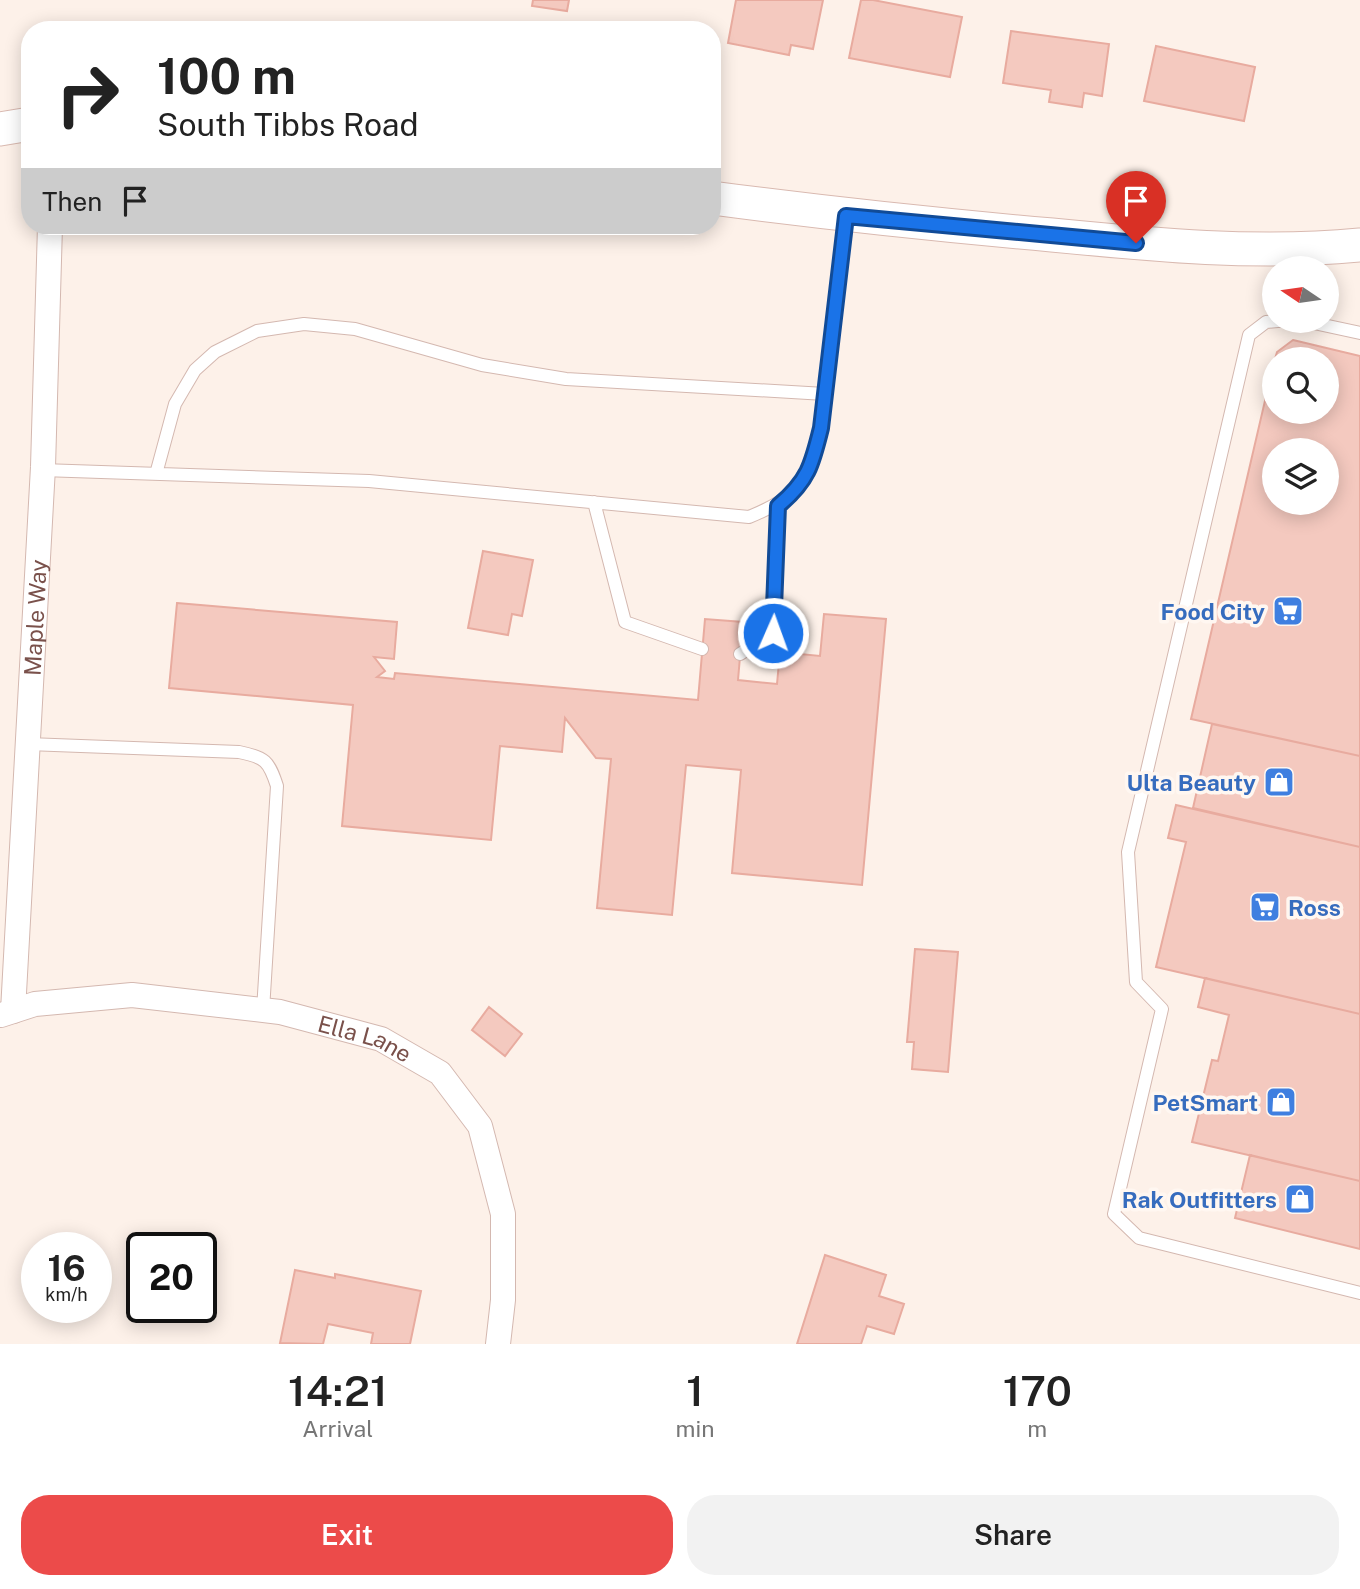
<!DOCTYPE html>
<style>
:root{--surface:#fff;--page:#f2f2f2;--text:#222;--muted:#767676;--accent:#ec4b4a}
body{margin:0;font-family:"Public Sans",sans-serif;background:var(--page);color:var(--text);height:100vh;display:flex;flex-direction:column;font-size:26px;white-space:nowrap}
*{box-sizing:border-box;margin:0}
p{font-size:23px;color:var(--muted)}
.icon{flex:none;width:38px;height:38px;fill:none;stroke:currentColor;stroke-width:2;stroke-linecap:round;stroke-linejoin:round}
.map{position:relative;height:1344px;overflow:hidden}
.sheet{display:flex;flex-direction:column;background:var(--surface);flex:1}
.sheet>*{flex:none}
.hud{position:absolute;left:21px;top:21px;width:700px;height:214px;border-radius:28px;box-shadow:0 4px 18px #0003;background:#fff;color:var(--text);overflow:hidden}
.needle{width:46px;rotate:283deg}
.fabs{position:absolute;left:1262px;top:256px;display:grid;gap:14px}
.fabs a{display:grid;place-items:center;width:77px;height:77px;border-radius:50%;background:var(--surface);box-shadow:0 4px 18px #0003;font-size:35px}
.speed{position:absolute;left:21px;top:1232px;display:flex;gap:14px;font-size:35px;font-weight:700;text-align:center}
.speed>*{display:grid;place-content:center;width:91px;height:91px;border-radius:50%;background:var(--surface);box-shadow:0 4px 18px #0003;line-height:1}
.speed small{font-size:18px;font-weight:400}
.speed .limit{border:4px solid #111;border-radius:10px;background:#fff;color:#111}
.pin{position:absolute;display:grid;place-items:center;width:60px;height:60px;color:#fff;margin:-72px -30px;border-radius:50% 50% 50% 0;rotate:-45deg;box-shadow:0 0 7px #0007}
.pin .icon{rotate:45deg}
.me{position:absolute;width:77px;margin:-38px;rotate:2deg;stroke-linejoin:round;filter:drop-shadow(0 0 5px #0008)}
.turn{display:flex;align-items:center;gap:24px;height:147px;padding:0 21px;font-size:32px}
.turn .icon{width:91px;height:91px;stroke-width:2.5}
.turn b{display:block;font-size:49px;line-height:60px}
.then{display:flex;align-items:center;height:66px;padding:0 21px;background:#0003;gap:14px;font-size:26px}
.eta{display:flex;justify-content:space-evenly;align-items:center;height:119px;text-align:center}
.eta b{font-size:42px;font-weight:600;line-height:49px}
.button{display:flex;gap:14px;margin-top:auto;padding:14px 21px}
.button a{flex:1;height:80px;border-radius:28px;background:var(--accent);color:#fff;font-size:28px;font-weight:600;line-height:80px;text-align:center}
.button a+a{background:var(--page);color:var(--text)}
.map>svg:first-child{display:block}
</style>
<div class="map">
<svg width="1360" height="1344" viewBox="0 0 1360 1344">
<rect width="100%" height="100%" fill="#fdf1e9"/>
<path fill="#f4c9bf" stroke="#e8ab9f" stroke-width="2" fill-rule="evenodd" d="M 533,0 L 569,0 L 567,11 L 532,6 Z
M 736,0 L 823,0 L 813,49 L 791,45 L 789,55 L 728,43 Z
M 861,0 L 873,0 L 962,17 L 950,77 L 849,58 Z
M 1011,31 L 1109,44 L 1102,96 L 1084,93 L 1082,107 L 1049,102 L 1051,90 L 1003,83 Z
M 1156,46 L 1255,67 L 1244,121 L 1144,101 Z
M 1293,340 L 1360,356 L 1360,756 L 1191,719 L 1274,362 L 1274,411 L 1326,411 L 1326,359 L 1275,359 L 1277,352 ZM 1274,450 L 1326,450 L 1326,502 L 1274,502 Z
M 483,551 L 533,560 L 522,616 L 512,614 L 508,635 L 468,628 Z
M 177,603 L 397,622 L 394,659 L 374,657 L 385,671 L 377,677 L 394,679 L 395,673 L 698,700 L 705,619 L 743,622 L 738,680 L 777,684 L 780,652 L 820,656 L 824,614 L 886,619 L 862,885 L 732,873 L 741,770 L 686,765 L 672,915 L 597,908 L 611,759 L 596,758 L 565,718 L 562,752 L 500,746 L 491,840 L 342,826 L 353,705 L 169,688 Z
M 1212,724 L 1360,756 L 1360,847 L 1193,808 Z
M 1176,805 L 1360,847 L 1360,1014 L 1156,967 L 1186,842 L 1168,838 Z
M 915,949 L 958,952 L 948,1072 L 912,1069 L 914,1042 L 907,1042 Z
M 1205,978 L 1360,1014 L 1360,1181 L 1192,1142 L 1212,1060 L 1218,1061 L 1229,1015 L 1198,1007 Z
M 489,1007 L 522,1034 L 505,1056 L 472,1030 Z
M 1250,1155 L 1360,1181 L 1360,1249 L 1235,1218 Z
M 825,1255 L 886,1275 L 879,1296 L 904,1304 L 894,1334 L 867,1326 L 861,1344 L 797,1344 Z
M 295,1270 L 335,1278 L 335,1274 L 421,1291 L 410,1344 L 371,1344 L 373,1333 L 328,1324 L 323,1344 L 280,1343 Z"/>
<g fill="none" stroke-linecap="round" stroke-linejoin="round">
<g stroke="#d4b8b0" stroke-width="14">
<path id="lane" d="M 1289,320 L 1266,322 L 1249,335 L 1128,852 L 1136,982 L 1162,1009 L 1114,1214 L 1139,1238 L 1360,1293
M 1300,320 L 1360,333
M 42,470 L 369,481 L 749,517 C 800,496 808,480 821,428 L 846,216
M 156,474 L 175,404 L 195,370 L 215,352 L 257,331 L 304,324 L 355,329 L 482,365 L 566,379 L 825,394
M 594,502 L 625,622 L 702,649
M 740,654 L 773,633 L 778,506
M 28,744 L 239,752 C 265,757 269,761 277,786 L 263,1010"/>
</g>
<g stroke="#d4b8b0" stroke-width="26">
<g id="street">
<path id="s1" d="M 13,1011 L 43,467 L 50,226"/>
<path id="s2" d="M 1,1015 L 35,1004 L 132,995 L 280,1012 L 381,1039 L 440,1073 L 480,1126 L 503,1214 L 503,1300 L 498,1344"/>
</g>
</g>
<g stroke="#d9b9b0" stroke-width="35">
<path id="secondary" d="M 0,129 L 30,124
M 712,198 C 825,213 938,225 1052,235 C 1154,245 1258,255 1360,245"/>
</g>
<use href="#lane" stroke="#fff" stroke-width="12"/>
<use href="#street" stroke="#fff" stroke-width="24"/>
<use href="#secondary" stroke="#fff" stroke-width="33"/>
</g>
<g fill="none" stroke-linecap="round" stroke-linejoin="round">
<g stroke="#114b97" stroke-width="18">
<path id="route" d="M 773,633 L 778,506 C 808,481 812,465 821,428 L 846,216 L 1136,243"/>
</g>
<use href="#route" stroke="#1a73e8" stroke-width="12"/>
</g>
<defs>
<g id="supermarket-square" transform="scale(1.575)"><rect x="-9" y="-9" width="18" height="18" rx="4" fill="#3f7fe0" stroke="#fff7f1"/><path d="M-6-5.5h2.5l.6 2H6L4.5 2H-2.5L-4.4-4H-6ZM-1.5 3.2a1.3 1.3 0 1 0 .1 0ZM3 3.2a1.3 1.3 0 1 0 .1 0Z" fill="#fff"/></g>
<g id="shop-square" transform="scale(1.575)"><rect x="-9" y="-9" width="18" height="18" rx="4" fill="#3f7fe0" stroke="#fff7f1"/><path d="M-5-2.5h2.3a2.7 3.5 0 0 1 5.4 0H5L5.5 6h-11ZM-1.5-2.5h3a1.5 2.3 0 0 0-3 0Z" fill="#fff"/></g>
</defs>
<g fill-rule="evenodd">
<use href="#supermarket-square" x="1288" y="611"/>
<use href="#shop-square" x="1279" y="782"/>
<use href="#supermarket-square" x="1265" y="907"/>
<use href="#shop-square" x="1281" y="1102"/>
<use href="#shop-square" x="1300" y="1199"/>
</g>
<g text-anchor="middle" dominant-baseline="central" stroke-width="7" stroke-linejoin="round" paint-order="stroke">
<g font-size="23" font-weight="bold" fill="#366cbe" stroke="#fff7f1" text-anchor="end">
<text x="1265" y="611">Food City</text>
<text x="1256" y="782">Ulta Beauty</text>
<text x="1288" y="907" text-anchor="start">Ross</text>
<text x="1258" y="1102">PetSmart</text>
<text x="1277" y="1199">Rak Outfitters</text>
</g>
<g font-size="23" fill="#7a514b" stroke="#fff7f1">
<text stroke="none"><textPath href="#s1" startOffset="394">Maple Way</textPath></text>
<text stroke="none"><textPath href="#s2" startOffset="371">Ella Lane</textPath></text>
</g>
</g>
</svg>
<div class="fabs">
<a><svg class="needle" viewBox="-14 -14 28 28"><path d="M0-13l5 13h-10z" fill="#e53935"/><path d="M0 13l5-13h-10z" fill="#767676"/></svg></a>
<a><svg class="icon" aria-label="search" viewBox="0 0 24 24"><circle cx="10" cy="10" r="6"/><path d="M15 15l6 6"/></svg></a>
<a><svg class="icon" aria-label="layers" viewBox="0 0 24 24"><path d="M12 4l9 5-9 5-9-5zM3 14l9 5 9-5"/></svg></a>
</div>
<div class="speed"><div>16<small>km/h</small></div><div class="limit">20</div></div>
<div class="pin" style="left:1136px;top:243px;background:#d93025"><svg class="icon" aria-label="arrive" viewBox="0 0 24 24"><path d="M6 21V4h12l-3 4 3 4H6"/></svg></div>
<svg class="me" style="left:773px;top:633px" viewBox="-20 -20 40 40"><circle r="17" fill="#1a73e8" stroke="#fff" stroke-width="3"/><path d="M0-11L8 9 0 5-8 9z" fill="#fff"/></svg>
<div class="hud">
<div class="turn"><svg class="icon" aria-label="right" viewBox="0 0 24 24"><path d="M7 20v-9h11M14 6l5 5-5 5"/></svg><div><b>100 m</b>South Tibbs Road</div></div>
<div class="then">Then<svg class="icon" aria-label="arrive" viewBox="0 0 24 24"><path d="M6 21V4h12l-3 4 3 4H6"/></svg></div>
</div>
</div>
<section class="sheet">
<div class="eta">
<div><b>14:21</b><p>Arrival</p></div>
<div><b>1</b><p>min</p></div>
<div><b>170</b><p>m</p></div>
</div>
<div class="button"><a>Exit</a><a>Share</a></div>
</section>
